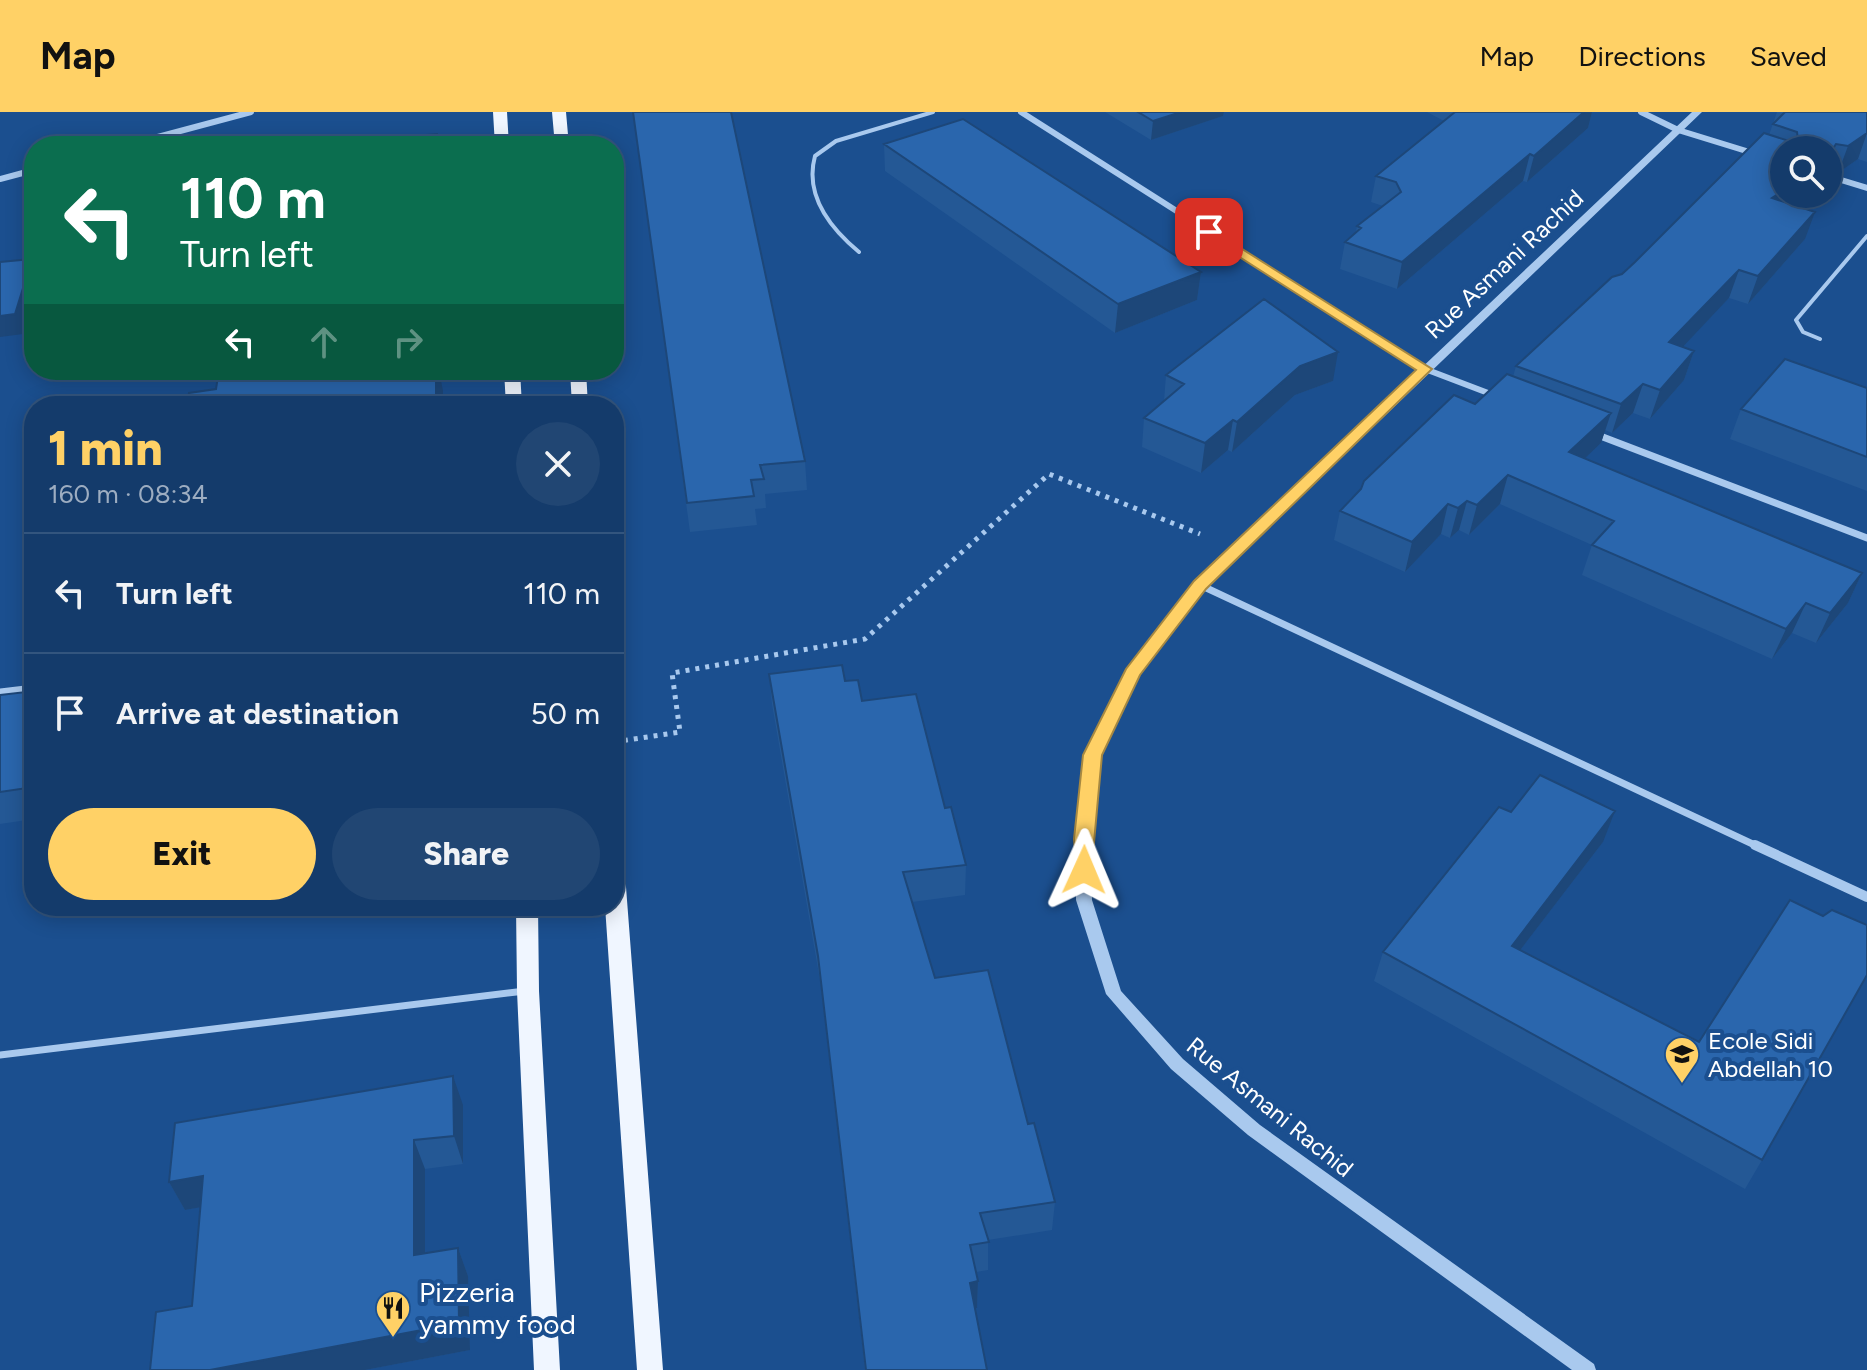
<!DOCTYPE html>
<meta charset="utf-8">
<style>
:root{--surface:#143b6b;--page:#214673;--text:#f1f3f6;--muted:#9dadc1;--line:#33557e;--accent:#ffd166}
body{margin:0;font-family:Figtree,sans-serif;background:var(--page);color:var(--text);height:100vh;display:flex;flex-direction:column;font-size:30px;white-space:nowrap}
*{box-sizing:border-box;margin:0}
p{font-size:26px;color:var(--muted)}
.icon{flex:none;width:44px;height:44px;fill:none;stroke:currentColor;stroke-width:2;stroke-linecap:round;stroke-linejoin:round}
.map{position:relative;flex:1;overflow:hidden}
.panel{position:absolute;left:24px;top:284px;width:600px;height:520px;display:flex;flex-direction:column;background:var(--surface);border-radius:32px;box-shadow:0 4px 20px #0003,0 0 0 2px var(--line)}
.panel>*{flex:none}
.guide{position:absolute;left:24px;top:24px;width:600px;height:244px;border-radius:32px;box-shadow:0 4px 20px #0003,0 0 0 2px var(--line);background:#0b6e4f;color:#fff;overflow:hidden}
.buttons{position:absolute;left:1770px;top:24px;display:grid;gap:16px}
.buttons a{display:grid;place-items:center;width:72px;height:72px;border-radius:50%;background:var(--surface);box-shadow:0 4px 20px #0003,0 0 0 2px var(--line);font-size:40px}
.pin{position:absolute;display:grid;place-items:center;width:68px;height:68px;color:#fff;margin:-34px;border-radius:16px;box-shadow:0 4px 12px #0006}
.me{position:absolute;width:88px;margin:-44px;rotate:1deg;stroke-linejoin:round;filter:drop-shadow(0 0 6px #0008)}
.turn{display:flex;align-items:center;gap:28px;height:168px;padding:0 24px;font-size:36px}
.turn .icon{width:104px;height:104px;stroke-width:2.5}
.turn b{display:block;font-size:56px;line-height:68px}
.lanes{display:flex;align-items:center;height:76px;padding:0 24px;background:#0003;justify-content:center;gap:40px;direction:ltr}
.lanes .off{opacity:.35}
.round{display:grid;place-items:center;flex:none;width:84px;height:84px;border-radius:42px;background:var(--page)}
.head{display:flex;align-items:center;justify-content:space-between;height:136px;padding:0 24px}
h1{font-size:48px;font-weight:800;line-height:60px;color:var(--accent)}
.cta{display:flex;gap:16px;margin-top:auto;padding:16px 24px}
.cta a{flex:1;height:92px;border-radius:48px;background:var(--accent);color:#111;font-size:32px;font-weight:800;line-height:92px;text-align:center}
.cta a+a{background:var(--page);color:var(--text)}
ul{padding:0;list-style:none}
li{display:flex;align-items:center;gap:24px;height:120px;padding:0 24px;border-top:2px solid var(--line)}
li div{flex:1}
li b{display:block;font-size:30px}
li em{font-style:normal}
header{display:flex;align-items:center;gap:48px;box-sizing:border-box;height:112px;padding:0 40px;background:var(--accent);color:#111}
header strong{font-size:38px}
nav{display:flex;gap:44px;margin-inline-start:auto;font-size:28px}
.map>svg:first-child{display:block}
</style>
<header>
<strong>Map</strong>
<nav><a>Map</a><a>Directions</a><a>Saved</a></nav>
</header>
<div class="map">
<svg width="1867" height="1258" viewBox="0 0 1867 1258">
<rect width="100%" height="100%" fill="#1b4f8f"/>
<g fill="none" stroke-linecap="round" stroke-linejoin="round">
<path stroke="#a9c9ee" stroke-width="5" stroke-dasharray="4 6" stroke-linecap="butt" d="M 614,630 L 680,620 L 672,561 L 865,527 L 1049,362 L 1200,422"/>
<path stroke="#a9c9ee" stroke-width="4" d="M 859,140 C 830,116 804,84 815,44 L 836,29 L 933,0
M 1820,227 L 1803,220 L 1796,208 L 1867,124"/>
<path stroke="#a9c9ee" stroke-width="7" d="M 0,943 L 525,879"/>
<path stroke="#a9c9ee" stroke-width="6" d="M 1021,0 L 1425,257 L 1496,284
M 1641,0 L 1678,18 L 1756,42
M 124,34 L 251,0
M 1828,64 L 1867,76
M 0,67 L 34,58
M 1595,322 L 1599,323"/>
<path stroke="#a9c9ee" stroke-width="7" d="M 1595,322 L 1867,426
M 1200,473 L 1759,735
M 0,580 L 34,576"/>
<path stroke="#a9c9ee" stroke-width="10" d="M 1755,733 L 1867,785"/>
<path fill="#a9c9ee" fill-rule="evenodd" d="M 1692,0 L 1702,0 L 1205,476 L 1139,563 L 1099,643 L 1090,727 L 1092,788 L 1121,879 L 1183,947 L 1260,1013 L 1594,1252 L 1596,1258 L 1572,1258 L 1248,1023 L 1171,957 L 1106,882 L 1076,788 L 1076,727 L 1085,643 L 1128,558 L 1195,470 Z"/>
<path fill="#f0f6ff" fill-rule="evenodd" d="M 493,0 L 507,0 L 509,34 L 495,34 Z
M 552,0 L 566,0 L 569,34 L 555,34 Z
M 504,258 L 520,258 L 522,294 L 506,294 Z
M 570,258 L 586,258 L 588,294 L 572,294 Z
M 614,754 L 622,756 L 625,762 L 663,1258 L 637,1258 L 605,794 L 614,794 Z
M 516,794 L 538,794 L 539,879 L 560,1258 L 534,1258 L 517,879 Z"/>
</g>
<path fill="#245895" d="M 633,0 L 805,349 L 807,378 L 765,382 L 766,396 L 755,397 L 757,413 L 690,420 Z
M 1105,0 L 1224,0 L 1223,4 L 1151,28 Z
M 1427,0 L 1592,0 L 1588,16 L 1527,70 L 1523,69 L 1397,177 L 1340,157 L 1345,130 L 1356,120 L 1357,114 L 1383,94 L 1371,90 L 1376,64 L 1444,9 Z
M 1777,0 L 1867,0 L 1867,50 L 1858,47 L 1838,61 L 1829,59 L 1807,82 L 1792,92 L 1805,127 L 1748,192 L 1729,186 L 1682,235 L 1694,239 L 1684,268 L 1650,307 L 1633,301 L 1612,321 L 1605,318 L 1601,331 L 1584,347 L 1862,461 L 1848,491 L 1816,531 L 1792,521 L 1772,547 L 1582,463 L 1592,433 L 1500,392 L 1469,423 L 1459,418 L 1450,426 L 1441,422 L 1405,460 L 1334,428 L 1340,399 L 1475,292 L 1513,265 L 1516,254 L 1622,162 L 1769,23 Z
M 884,32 L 1201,160 L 1197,188 L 1115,221 L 885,59 Z
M 1166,263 L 1333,269 L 1295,283 L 1232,340 L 1228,338 L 1201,361 L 1142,335 L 1144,306 L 1164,289 Z
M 1867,276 L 1867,379 L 1730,327 L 1741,297 Z
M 769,562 L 845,569 L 945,696 L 966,753 L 965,783 L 912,790 L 935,866 L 1028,1012 L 1055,1090 L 1052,1118 L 988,1128 L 988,1158 L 976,1160 L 978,1169 L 977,1196 L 975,1197 L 987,1258 L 865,1258 L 821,874 L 772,592 Z
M 34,579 L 34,707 L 0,712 L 0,583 Z
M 1511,700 L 1603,730 L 1520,838 L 1762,1048 L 1745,1077 L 1374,869 L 1383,840 Z
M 463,993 L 463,1052 L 425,1057 L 425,1142 L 458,1136 L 468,1164 L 470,1238 L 365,1258 L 150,1258 L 192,1194 L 200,1095 L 185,1098 L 169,1070 Z"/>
<path fill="#1d4779" d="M 1181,0 L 1224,0 L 1223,4 L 1151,28 L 1153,9 Z
M 1584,0 L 1592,0 L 1588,16 L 1527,70 L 1534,44 Z
M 1867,21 L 1858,47 L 1838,61 L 1848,34 Z
M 1836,32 L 1831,46 L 1836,43 L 1828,63 L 1828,48 Z
M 1530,42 L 1523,69 L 1397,177 L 1402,150 Z
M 1784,78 L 1784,82 L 1807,82 L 1762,113 L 1772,86 Z
M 1815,100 L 1805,127 L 1748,192 L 1758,164 Z
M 32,147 L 34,152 L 34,187 L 23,222 L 0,225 L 0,204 Z
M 1739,158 L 1729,186 L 1660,259 L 1669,230 Z
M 1201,160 L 1197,188 L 1115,221 L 1118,192 Z
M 1694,239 L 1684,268 L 1650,307 L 1660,278 Z
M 1338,240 L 1333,269 L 1295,283 L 1232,340 L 1237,310 L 1300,254 Z
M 434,258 L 439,258 L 443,279 L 443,294 L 436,294 Z
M 1643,272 L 1633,301 L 1612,321 L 1621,292 Z
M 1611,301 L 1601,331 L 1560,370 L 1569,340 Z
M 1233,308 L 1228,338 L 1201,361 L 1205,331 Z
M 1508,363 L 1500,392 L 1469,423 L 1477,393 Z
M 1467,389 L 1459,418 L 1450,426 L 1458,396 Z
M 1448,392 L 1441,422 L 1405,460 L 1412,430 Z
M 1862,461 L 1848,491 L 1816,531 L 1830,501 Z
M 1806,491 L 1792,521 L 1772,547 L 1786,517 Z
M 1615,699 L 1603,730 L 1501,863 L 1512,834 Z
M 453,964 L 463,993 L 463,1052 L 454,1024 Z
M 414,1028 L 425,1057 L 425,1171 L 414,1143 Z
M 203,1064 L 218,1092 L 185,1098 L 169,1070 Z
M 458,1136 L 468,1164 L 470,1238 L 365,1258 L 210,1258 Z
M 978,1169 L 977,1196 L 969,1198 L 970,1171 Z"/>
<path fill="#2a66ad" stroke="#1d4779" stroke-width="2" d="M 633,0 L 731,0 L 805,349 L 760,353 L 764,367 L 751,368 L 754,384 L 687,391 Z
M 1138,0 L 1181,0 L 1153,9 Z
M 1455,0 L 1584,0 L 1534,44 L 1530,42 L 1402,150 L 1345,130 L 1361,116 L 1357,114 L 1401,80 L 1396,70 L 1376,64 Z
M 1785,0 L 1867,0 L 1867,21 L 1848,34 L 1836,32 L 1832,38 L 1836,43 L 1828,48 L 1828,38 L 1784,38 L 1784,78 L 1772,86 L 1815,100 L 1758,164 L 1739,158 L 1669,230 L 1694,239 L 1660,278 L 1643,272 L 1621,292 L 1516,254 L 1612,165 L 1622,162 L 1635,150 L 1764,21 L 1792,30 L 1798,28 L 1797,20 L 1773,12 Z
M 963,7 L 1201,160 L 1118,192 L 884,32 Z
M 437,22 L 437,34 L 329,34 L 329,31 Z
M 32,147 L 15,202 L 0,204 L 0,150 Z
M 1264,187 L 1338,240 L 1300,254 L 1237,310 L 1233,308 L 1205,331 L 1144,306 L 1184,272 L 1166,263 Z
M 1785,247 L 1867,276 L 1867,345 L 1741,297 Z
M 219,258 L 436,258 L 436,294 L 187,294 L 189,281 L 216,277 Z
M 1507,262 L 1611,301 L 1569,340 L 1862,461 L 1830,501 L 1806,491 L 1786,517 L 1592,433 L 1614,409 L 1508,363 L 1477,393 L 1467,389 L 1458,396 L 1448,392 L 1412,430 L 1340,399 L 1361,377 L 1364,369 L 1454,283 L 1475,292 Z
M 842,553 L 845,569 L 858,568 L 862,589 L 916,582 L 945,696 L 951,695 L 966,753 L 903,760 L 935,866 L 988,858 L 1028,1012 L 1034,1011 L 1055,1090 L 980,1101 L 989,1130 L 970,1133 L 978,1169 L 970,1171 L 987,1258 L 866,1258 L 818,844 L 769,562 Z
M 34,579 L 34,675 L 0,680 L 0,583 Z
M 1540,663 L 1615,699 L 1512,834 L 1699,930 L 1790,788 L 1823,804 L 1832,798 L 1867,813 L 1867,863 L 1762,1048 L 1383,840 L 1499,695 L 1511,700 Z
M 453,964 L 454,1024 L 414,1028 L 414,1143 L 458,1136 L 459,1211 L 210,1258 L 150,1258 L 156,1200 L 192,1194 L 203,1064 L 169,1070 L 175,1011 Z"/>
<path fill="#ffd166" stroke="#a68842" stroke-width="2" d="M 1209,116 L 1432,257 L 1206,477 L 1140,563 L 1102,643 L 1091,763 L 1077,763 L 1074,727 L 1083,643 L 1126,557 L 1194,469 L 1416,258 L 1205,123 L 1203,120 Z"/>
<defs>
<g id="school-pin" transform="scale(1.8)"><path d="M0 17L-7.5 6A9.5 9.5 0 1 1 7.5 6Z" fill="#ffd166" stroke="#1b4f8f"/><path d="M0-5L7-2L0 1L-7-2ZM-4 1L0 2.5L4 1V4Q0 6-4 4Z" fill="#111"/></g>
<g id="restaurant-pin" transform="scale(1.8)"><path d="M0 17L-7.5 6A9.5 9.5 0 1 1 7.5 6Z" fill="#ffd166" stroke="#1b4f8f"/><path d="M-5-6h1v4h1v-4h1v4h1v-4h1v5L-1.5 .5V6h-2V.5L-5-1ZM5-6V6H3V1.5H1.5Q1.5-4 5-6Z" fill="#111"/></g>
</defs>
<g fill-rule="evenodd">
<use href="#school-pin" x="1682" y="942"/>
<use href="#restaurant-pin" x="393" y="1196"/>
</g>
<g text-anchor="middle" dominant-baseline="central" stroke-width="8" stroke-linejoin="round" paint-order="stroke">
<g font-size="24" fill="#fff" stroke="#1b4f8f">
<text transform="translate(1504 152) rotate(-43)">Rue Asmani Rachid</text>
<text transform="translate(1270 995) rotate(39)">Rue Asmani Rachid</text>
</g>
<g font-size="24" fill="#fff" stroke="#1b4f8f" text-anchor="start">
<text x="1708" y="928">Ecole Sidi<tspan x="1708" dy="28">Abdellah 10</tspan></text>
</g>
<g font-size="28" fill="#fff" stroke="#1b4f8f" text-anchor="start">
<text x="419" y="1180">Pizzeria<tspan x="419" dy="32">yammy food</tspan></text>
</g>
</g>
</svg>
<div class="buttons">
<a><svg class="icon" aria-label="search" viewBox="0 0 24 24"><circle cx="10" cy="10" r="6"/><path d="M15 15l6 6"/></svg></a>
</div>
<div class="pin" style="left:1209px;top:120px;background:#d93025"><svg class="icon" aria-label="arrive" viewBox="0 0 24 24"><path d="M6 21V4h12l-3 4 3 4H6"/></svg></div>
<svg class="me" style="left:1084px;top:758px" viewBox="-20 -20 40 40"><path d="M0-17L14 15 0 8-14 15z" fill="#ffd166" stroke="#fff" stroke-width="4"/></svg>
<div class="guide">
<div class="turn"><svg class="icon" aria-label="left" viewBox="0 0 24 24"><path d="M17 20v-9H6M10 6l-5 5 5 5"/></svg><div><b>110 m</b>Turn left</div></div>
<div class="lanes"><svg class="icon" aria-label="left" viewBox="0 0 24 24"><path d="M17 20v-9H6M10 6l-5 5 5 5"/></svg><svg class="icon off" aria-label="ahead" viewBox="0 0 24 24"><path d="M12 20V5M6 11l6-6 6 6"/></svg><svg class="icon off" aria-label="right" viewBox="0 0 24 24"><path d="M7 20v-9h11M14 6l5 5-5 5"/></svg></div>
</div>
<section class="panel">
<div class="head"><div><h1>1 min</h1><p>160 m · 08:34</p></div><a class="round"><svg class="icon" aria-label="close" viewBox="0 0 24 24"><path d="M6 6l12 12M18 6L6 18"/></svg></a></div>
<ul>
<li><svg class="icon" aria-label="left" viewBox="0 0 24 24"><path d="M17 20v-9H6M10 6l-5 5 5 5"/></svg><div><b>Turn left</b></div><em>110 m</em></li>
<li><svg class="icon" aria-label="arrive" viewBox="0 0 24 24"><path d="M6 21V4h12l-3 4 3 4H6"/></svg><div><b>Arrive at destination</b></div><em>50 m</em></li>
</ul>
<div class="cta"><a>Exit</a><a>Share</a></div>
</section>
</div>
